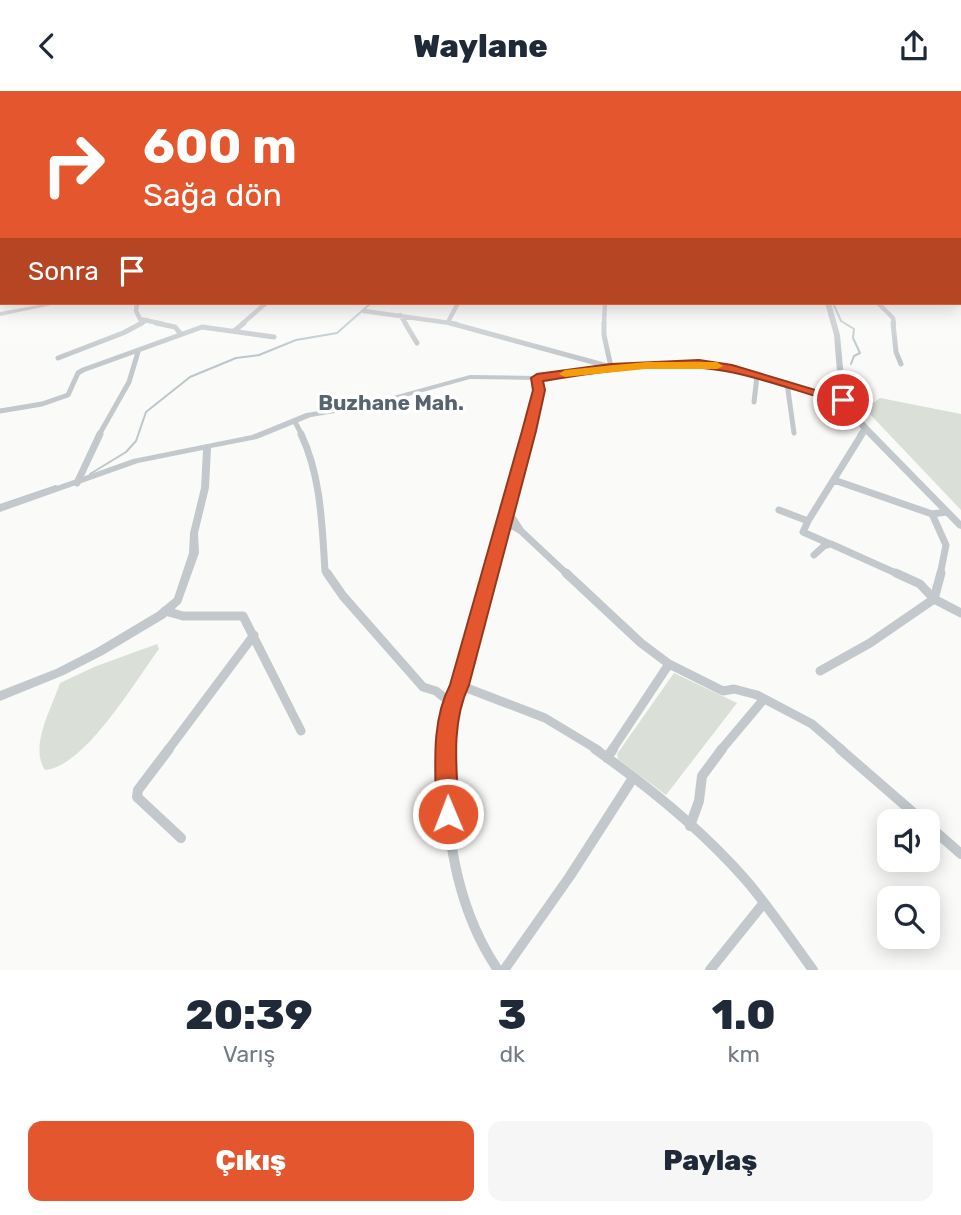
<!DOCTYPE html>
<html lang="tr">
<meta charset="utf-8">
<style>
:root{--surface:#fff;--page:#f6f6f7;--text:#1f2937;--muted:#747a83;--accent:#e4572e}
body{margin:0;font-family:Rubik,sans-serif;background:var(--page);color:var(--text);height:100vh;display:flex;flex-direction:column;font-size:26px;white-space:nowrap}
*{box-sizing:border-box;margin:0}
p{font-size:23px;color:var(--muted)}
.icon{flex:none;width:38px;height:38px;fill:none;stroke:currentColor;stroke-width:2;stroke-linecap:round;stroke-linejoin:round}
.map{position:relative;height:879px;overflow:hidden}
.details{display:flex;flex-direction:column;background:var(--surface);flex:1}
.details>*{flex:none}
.guide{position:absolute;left:0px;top:0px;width:962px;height:214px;box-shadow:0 4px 18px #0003;background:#e4572e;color:#fff;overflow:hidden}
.controls{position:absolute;left:877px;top:718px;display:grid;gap:14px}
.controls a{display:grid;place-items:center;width:63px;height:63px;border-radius:14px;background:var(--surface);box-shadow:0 4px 18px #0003;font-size:35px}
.pin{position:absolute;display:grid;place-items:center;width:60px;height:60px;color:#fff;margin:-30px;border:4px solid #fff;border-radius:50%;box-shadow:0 2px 7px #0007}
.me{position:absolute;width:77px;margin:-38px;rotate:359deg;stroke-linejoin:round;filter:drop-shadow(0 0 5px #0008)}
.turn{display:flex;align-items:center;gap:24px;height:147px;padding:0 28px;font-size:32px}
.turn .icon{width:91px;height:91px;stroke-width:2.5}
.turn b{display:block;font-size:49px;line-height:60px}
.then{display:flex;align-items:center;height:66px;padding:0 28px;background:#0003;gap:14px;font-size:26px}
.eta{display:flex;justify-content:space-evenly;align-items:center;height:119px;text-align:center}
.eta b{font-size:42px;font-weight:800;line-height:49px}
.button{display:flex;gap:14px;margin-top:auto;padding:14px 28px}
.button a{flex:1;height:80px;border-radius:14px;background:var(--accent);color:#fff;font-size:28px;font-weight:800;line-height:80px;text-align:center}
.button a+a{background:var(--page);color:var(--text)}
header{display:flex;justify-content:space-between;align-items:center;height:91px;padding:0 28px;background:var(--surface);font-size:32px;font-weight:800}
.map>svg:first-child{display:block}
</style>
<header><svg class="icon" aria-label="back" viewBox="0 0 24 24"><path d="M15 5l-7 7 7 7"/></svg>Waylane<svg class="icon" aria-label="share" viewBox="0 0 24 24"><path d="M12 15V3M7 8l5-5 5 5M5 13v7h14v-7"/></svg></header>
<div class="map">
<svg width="961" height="879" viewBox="0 0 961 879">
<rect width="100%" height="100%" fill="#fafaf8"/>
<path fill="#dadfd7" d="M 880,307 L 961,323 L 961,419 L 865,318 Z
M 157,553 L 159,558 C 135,590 85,676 45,679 C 29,655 52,617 60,592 L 94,576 Z
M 674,582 L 737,612 L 666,704 L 618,668 L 617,663 Z"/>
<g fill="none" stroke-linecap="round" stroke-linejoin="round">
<path stroke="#bbc7cb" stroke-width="2" d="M 833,212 L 841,230 L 854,238 L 853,247 L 860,262 L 854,265 L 851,273
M 90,383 L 126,361 L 136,350 L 146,321 L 190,286 L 236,267 L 259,264 L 296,249 L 337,242 L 371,212
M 0,414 L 56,395"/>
<path stroke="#c3c8cc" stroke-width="4.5" d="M 137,212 L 136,220 L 140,228 L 163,233
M 878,212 L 893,227 L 894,233
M 364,220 L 457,233
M 400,224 L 406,233
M 448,231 L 458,212
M 139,233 L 147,229
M 242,233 L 266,212
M 604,233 L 605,212"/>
<path stroke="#c3c8cc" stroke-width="5" d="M 156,232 L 175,236 L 180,242
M 405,232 L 417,252
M 450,232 L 611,276 L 604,244 L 604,232
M 893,232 L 896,261 L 901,273
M 234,240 L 244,232
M 58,267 L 123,242 L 142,232
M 787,292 L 794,342
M 754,311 L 757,285
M 0,320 L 42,313 L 68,304 L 78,282 L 83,279 L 202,236 L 274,246
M 295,331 L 302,344
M 99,344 L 129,291 L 138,261
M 528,344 L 539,299 L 537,287
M 860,344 L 865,337"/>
<path stroke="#c3c8cc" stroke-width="7" d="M 301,343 C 321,385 322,433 325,480 L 328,484
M 834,389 L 932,423 L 947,421
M 77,392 L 100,343
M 779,419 L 808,430 L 803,441 L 830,453
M 932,423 L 946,454 L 940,484
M 808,430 L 862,343
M 502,438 L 513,435 L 521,440 L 507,419
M 521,440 L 568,484
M 814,464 L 824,455 L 831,453 L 900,484
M 489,484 L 528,343"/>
<path stroke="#c3c8cc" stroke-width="9" d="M 327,482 L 343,505 L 423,596 L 436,600 L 451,612
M 566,482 L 641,552 L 669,573 L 723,600 L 734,598 L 757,604 L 812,633 L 842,659
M 896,482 L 920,493 L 934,508 L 961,522
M 165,520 L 183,525 L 243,525 L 301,640
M 820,580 L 870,552 L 934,508 L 941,482
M 459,594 L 545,627 L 598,659
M 168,659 L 254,544
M 446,659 L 450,620 L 490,482
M 612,659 L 669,573
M 721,659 L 764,608"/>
<path stroke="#c3c8cc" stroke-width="10" d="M 169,658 L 138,699 L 137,706 L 181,747
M 446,658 C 444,733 455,816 498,879
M 595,658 C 649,696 701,738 745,788 C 770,817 791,849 813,879
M 840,658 L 923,730
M 607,667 L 613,658
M 928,734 L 961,763
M 690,735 L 699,710 L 702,685 L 722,658
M 504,879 L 570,785 L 633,687
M 710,879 L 763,813"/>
<path fill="#c3c8cc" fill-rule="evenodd" d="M 50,212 L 61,212 L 0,225 L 0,221 Z
M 825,212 L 831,212 L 840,244 L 846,309 L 868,335 L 961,430 L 961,438 L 958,437 L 862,339 L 841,310 L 727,279 L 699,275 L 611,278 L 537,289 L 470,288 L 365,317 L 311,326 L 257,348 L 211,357 L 209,397 L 198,442 L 199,462 L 181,512 L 165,527 L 103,564 L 64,584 L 0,610 L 0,600 L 56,578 L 95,558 L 157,521 L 174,507 L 189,462 L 190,442 L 201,397 L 203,359 L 138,372 L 0,421 L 0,415 L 133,368 L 252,344 L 306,322 L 364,313 L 470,284 L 537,285 L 611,274 L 699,271 L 727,275 L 839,306 L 834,244 Z"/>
</g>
<linearGradient id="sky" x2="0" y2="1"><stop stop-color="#96bcdc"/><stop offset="0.54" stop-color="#fdfdfc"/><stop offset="1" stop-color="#fdfdfc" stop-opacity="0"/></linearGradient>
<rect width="961" height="267" fill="url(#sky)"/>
<path fill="#e4572e" stroke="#94391e" stroke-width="2" d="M 699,269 L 732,274 L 849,309 L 843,313 C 804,303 765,287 725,280 C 668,269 600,281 543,290 L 545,299 L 536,340 L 469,594 C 450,634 457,680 459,723 L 456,731 L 448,734 L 440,731 L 436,723 C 436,679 430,633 450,594 L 522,340 L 533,299 L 531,287 L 537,283 L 611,273 Z"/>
<path fill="#f59e0b" d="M 646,271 L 717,271 L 723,275 L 717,278 L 646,278 L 565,286 L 559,283 L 565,279 Z"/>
<g text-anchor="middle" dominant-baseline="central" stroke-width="7" stroke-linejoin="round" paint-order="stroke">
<g font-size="21" font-weight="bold" fill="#57646e" stroke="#fff">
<text x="391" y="311">Buzhane Mah.</text>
</g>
</g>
</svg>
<div class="controls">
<a><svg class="icon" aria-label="sound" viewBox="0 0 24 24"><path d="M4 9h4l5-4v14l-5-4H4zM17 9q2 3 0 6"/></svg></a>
<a><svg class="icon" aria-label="search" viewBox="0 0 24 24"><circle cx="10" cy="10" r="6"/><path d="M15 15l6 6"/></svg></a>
</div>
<div class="pin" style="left:843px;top:309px;background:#d93025"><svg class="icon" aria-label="arrive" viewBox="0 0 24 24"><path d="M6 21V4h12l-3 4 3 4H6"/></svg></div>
<svg class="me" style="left:448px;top:723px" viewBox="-20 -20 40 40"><circle r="17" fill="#e4572e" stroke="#fff" stroke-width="3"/><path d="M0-11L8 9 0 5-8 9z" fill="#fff"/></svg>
<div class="guide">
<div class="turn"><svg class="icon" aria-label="right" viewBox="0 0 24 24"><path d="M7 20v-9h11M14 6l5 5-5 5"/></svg><div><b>600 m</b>Sağa dön</div></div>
<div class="then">Sonra<svg class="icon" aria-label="arrive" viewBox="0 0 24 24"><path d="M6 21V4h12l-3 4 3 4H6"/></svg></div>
</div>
</div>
<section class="details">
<div class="eta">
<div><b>20:39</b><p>Varış</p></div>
<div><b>3</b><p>dk</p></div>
<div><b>1.0</b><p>km</p></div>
</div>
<div class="button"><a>Çıkış</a><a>Paylaş</a></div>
</section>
